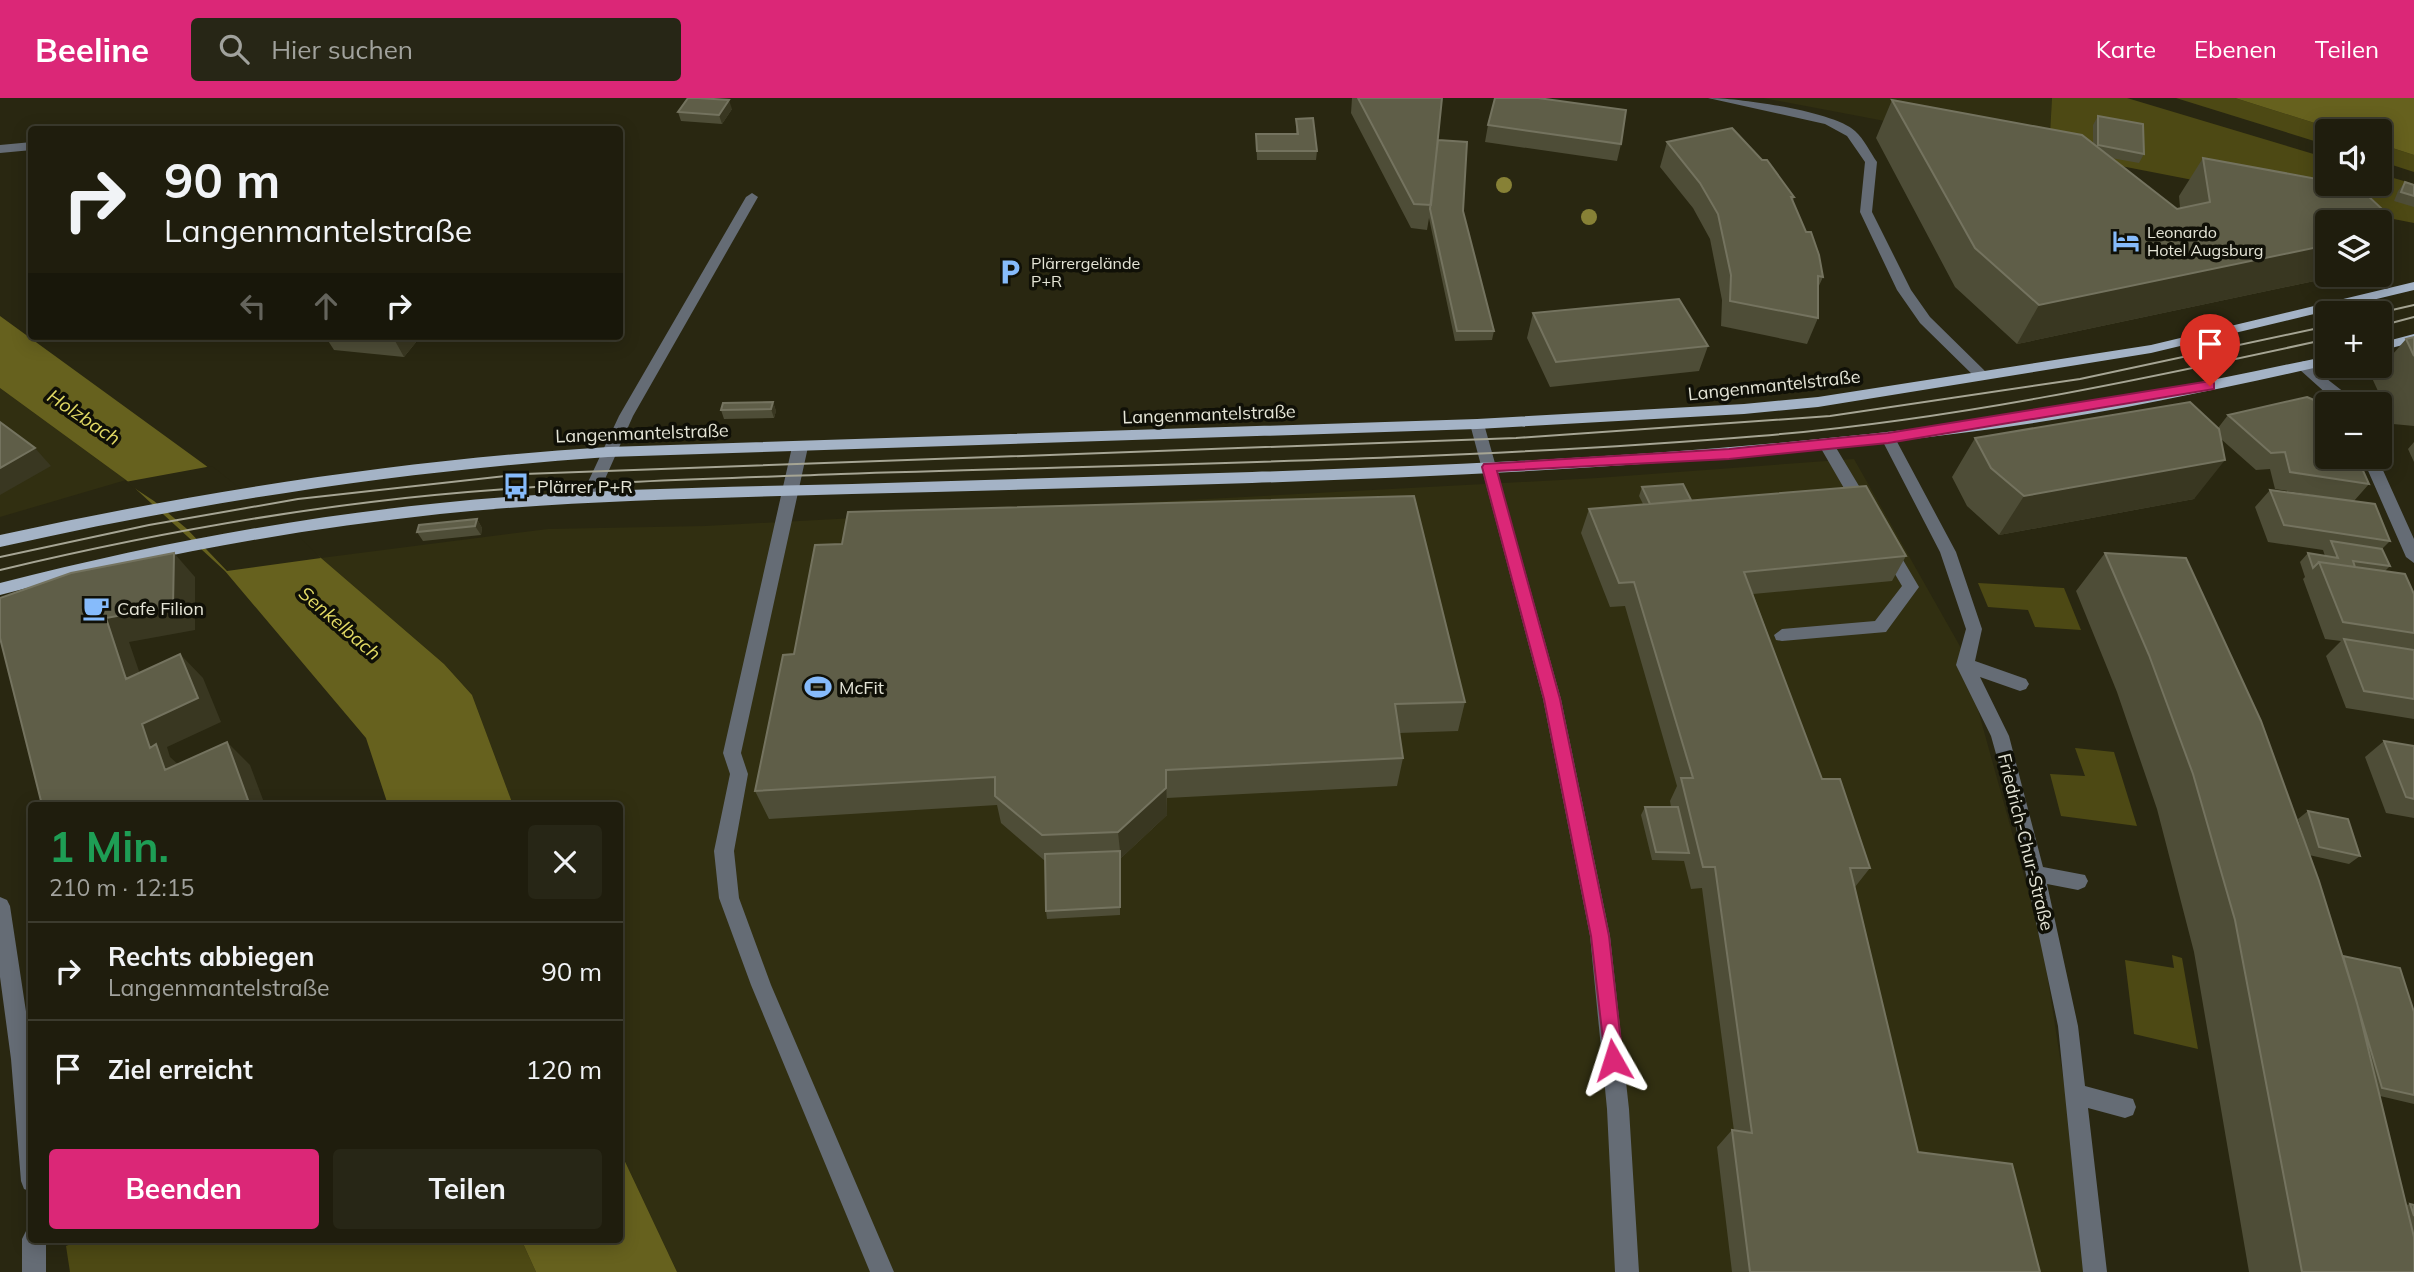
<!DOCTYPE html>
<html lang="de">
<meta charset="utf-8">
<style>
:root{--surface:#1f1d0d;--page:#272616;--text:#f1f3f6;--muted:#a1a29d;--line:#3c3b2e;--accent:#db2777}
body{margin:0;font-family:Mulish,sans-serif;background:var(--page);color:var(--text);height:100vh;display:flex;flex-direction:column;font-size:26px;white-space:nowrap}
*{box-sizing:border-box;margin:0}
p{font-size:23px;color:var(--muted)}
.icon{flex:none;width:38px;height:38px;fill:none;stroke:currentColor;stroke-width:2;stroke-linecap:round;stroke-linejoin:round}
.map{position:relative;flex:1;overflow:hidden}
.details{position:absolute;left:28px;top:704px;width:595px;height:441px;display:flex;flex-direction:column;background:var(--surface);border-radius:7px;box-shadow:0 4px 18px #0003,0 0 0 2px var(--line)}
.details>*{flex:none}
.guide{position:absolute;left:28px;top:28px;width:595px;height:214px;border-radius:7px;box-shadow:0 4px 18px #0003,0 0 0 2px var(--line);background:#1f1d0d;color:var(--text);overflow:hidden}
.buttons{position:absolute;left:2315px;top:21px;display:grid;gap:14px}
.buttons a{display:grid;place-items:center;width:77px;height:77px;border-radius:7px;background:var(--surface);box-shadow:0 4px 18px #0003,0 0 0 2px var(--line);font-size:35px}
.pin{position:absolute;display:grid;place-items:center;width:60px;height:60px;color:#fff;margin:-72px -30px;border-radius:50% 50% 50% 0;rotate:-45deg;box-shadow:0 0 7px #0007}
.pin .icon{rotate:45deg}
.me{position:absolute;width:77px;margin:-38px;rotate:354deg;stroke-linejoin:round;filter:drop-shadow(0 0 5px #0008)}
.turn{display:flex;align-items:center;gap:24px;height:147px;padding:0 21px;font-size:32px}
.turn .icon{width:91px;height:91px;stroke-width:2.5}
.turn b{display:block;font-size:49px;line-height:60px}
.lanes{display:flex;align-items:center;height:66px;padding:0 21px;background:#0003;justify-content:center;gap:35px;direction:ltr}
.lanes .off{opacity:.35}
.round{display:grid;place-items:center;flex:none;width:74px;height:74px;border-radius:7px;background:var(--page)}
.summary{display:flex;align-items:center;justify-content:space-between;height:119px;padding:0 21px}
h1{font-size:42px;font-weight:700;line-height:52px;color:#1e9e55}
.cta{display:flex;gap:14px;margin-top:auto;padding:14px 21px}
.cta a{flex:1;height:80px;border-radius:7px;background:var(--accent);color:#fff;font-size:28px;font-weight:700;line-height:80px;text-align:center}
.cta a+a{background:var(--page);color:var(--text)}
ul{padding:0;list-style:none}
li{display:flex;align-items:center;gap:21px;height:98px;padding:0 21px;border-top:2px solid var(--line)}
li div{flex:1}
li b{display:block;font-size:26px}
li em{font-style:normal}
header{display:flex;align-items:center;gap:42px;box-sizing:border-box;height:98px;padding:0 35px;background:var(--accent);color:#fff}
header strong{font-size:33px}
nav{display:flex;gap:38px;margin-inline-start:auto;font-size:24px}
.search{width:490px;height:63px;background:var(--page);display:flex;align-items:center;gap:18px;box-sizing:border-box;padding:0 24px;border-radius:7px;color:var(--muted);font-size:26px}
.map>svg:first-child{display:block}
</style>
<header>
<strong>Beeline</strong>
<div class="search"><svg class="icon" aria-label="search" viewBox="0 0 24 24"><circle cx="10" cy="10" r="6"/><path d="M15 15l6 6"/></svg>Hier suchen</div>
<nav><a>Karte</a><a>Ebenen</a><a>Teilen</a></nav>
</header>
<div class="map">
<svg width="2414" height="1174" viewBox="0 0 2414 1174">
<rect width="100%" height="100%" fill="#292711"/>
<path fill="#312f11" d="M 1763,0 L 2052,0 L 2049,54 Z
M 0,290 L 126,382 L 0,419 Z
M 1854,361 L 1961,550 L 2042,843 L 2093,1174 L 677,1174 L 620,1053 L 620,707 L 513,707 L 472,597 L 444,566 L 321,460 L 548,431 L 705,428 L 1597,380 Z"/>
<path fill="#4d4914" d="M 2052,0 L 2127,0 L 2327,60 L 2328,86 L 2380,86 L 2380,76 L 2414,86 L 2414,125 L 2049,54 Z
M 2176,0 L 2235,0 L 2340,33 L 2328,33 L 2327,47 Z
M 2380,46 L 2414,57 L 2414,74 L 2380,63 Z
M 1978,485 L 2064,490 L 2081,532 L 2035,529 L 2028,512 L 1988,509 Z
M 2075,650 L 2114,654 L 2137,728 L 2061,718 L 2050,676 L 2085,678 Z
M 2172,857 L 2182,860 L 2198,951 L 2134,936 L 2125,862 L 2174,870 Z
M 83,1141 L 521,1141 L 536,1174 L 70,1174 L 66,1148 Z"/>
<path fill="#66611e" d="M 2235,0 L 2414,0 L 2414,57 L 2380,46 L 2380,33 L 2340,33 Z
M 0,218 L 205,367 L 321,460 L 444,566 L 472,597 L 513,707 L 388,707 L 366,640 L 225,473 L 126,382 L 0,290 Z
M 620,1053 L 677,1174 L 536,1174 L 521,1141 L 620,1141 Z"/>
<path fill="#292711" d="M 212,368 L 290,430 L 321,460 L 227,473 L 187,431 L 154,403 L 125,384 Z"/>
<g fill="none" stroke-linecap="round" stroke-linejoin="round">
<path fill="#656c75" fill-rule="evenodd" d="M 1708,0 C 1738,0 1834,13 1855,33 C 1864,41 1870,54 1877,64 L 1872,114 L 1911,192 L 1930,219 L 1987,275 L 1987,281 L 1977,281 L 1920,225 L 1897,192 L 1860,114 L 1865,64 L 1847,38 L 1825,26 Z
M 32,44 L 32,52 L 0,55 L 0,47 Z
M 752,95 L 758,99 L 633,318 L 597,399 L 595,403 L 583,403 L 581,399 L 619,318 L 746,99 Z
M 2304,263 L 2345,295 L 2352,306 L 2338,306 L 2299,271 L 2299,265 Z
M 1477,321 L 1484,326 L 1561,601 L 1610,838 L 1629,1011 L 1639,1174 L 1615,1174 L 1607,1011 L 1590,838 L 1543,601 L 1470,326 Z
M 1888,335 L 1895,340 L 1956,454 L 1982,531 L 1975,563 L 2026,581 L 2029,586 L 2026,591 L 2020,593 L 1980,579 L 2009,638 L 2043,769 L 2085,777 L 2088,783 L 2085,789 L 2078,792 L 2047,786 L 2078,928 L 2085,988 L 2133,1001 L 2136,1009 L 2133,1017 L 2125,1020 L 2088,1010 L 2107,1174 L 2083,1174 L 2058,928 L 2014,720 L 1991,638 L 1956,567 L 1966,531 L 1940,454 L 1881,340 Z
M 1827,342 L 1832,343 L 1868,403 L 1870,407 L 1868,411 L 1856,411 L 1819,347 Z
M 800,344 L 808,349 L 741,655 L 748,676 L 734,753 L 739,800 L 771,887 L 894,1174 L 870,1174 L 751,887 L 719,800 L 714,753 L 730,676 L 723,655 L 792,349 Z
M 2362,359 L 2377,359 L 2414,441 L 2414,465 L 2406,459 Z
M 1887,443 L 1893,445 L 1919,489 L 1886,534 L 1782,543 L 1776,542 L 1774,537 L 1782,531 L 1875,523 L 1902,488 L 1879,449 Z
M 0,799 L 7,802 L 10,808 L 32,953 L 32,1094 L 24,1091 L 21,1083 L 11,961 L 0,879 Z
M 32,1130 L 32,1141 L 46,1141 L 46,1174 L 22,1174 L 22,1141 L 26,1133 Z"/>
<path fill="#a4b3c6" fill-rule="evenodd" d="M 2414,184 L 2414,192 L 2151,255 L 1818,309 L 1744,316 L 1477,331 L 608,359 C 402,373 201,404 0,449 L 0,437 C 201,393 402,362 608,349 L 1477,321 L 1744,306 L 1818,299 L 2151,247 Z
M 2414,236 L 2414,244 L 2380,253 L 2380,245 Z
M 2328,258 L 2328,267 C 2209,293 2090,319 1969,334 C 1731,365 1491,377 1252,385 C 1119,389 985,393 852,396 C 714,400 577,402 440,416 C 291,432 145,459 0,497 L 0,485 C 145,448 291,420 440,405 C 577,391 714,389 852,386 C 985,382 1119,378 1252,374 C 1491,366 1731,355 1969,324 C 2090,309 2208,283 2328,258 Z"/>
<path stroke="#a6a594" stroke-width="2" d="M 2379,215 L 2414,207
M 2380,228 L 2414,219
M 0,459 L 149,427 L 298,401 L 524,376 L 1516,340 L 1830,318 L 2080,281 L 2328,228
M 0,472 C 122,443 246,419 371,404 C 527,385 684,382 841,376 C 1147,366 1454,363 1759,338 C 1952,322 2140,282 2328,241"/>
</g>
<g fill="#878136">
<circle cx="1504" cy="87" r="8"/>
<circle cx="1589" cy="119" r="8"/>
</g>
<path fill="#4e4d37" d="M 1347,0 L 1442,0 L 1438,42 L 1463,113 L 1494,233 L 1492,242 L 1455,243 L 1429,120 L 1427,132 L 1411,130 L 1351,15 L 1352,0 Z
M 1892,2 L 2093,46 L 2093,27 L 2098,18 L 2144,56 L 2139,65 L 2111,60 L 2177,111 L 2180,110 L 2179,98 L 2203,60 L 2382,111 L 2376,124 L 2328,124 L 2324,181 L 2017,246 L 1955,189 L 1876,40 Z
M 732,11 L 722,26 L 681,23 L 678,14 Z
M 1296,21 L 1317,53 L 1316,62 L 1257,62 L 1256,36 L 1296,36 Z
M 1488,27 L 1621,46 L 1617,63 L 1485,44 Z
M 1667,44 L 1794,99 L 1793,103 L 1823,179 L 1818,190 L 1818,220 L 1807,246 L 1721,228 L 1722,202 L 1710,141 L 1693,110 L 1660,69 Z
M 2405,84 L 2414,87 L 2414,109 L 2394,103 L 2398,93 Z
M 1533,215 L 1708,248 L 1699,273 L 1550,289 L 1527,240 Z
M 325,238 L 421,238 L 404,259 L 334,252 Z
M 2414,239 L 2414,328 L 2393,326 L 2372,280 L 2406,241 Z
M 773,304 L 776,313 L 774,320 L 724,321 L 721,312 Z
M 2228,317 L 2369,386 L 2354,403 L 2390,443 L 2382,451 L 2390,468 L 2385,473 L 2414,496 L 2414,621 L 2346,610 L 2326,558 L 2341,543 L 2325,541 L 2303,481 L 2305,479 L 2300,464 L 2308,455 L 2325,458 L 2323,452 L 2268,444 L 2255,409 L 2270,392 L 2324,399 L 2275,391 L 2270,371 L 2256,372 L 2221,341 L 2194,401 L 1999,437 L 1967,408 L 1952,379 L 1975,340 L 2218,330 Z
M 2414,344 L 2414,364 L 2408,351 Z
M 1642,389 L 1906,458 L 1892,483 L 1753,496 L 1822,681 L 1870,770 L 1855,789 L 1918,1054 L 2040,1174 L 1732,1174 L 1717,1049 L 1732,1032 L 1734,1033 L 1702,790 L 1691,791 L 1684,763 L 1652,762 L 1641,717 L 1645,709 L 1671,709 L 1670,703 L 1677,688 L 1625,508 L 1610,509 L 1581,435 L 1589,411 L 1643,406 L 1639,398 Z
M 477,421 L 482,430 L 481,437 L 423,443 L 417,434 Z
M 842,446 L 1465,604 L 1458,633 L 1399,635 L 1403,660 L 1397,688 L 1167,700 L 1167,717 L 1120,761 L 1120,817 L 1047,821 L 1046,813 L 1045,763 L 1001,725 L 997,707 L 769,721 L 755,693 L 794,556 Z
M 2105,455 L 2307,750 L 2298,721 L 2308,713 L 2360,758 L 2349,766 L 2309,757 L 2343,858 L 2414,914 L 2414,1006 L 2380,998 L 2406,1107 L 2410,1106 L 2414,1107 L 2414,1174 L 2249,1174 L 2194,854 L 2157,711 L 2117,594 L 2076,493 Z
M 2384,643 L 2414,648 L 2414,720 L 2386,715 L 2365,659 Z"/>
<path fill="#393721" d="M 729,2 L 732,11 L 722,26 L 719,17 Z
M 2328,147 L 2328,176 L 2324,181 L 2017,246 L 2039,207 Z
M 396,238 L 421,238 L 404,259 L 394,241 Z
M 773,304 L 776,313 L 774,320 L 771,311 Z
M 35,350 L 51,368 L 0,397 L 0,370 Z
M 2225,362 L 2194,401 L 1999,437 L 2024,398 Z
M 477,421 L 482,430 L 481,437 L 475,428 Z
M 174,455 L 195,479 L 195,532 L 129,544 L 150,605 L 126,581 L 106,520 Z
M 180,556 L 203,580 L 221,624 L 167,649 L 170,659 L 181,669 L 165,672 L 150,650 L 142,626 Z
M 227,644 L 250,667 L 265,707 L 236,707 Z
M 1166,672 L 1167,717 L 1120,761 L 1120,817 L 1120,753 L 1118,734 Z"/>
<path fill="#5f5e48" stroke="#74735f" stroke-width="2" d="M 688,0 L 698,0 L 729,2 L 719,17 L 678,14 Z
M 1358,0 L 1442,0 L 1431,107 L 1414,106 Z
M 1495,0 L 1538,0 L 1626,12 L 1621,46 L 1488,27 Z
M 1892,2 L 2082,37 L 2177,111 L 2210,104 L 2203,60 L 2328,83 L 2328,86 L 2342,86 L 2365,95 L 2382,111 L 2377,123 L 2328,124 L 2328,147 L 2039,207 L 1975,150 Z
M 2098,18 L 2143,26 L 2144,56 L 2098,47 Z
M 1313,20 L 1317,53 L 1257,53 L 1256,36 L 1298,36 L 1296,21 Z
M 1732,30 L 1762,62 L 1767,62 L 1794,99 L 1791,99 L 1806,134 L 1811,134 L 1819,157 L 1823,179 L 1818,178 L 1818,220 L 1730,203 L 1731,177 L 1718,116 L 1700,85 L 1667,44 Z
M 1438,42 L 1467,44 L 1463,113 L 1494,233 L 1457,233 L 1430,111 Z
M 2405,84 L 2414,87 L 2414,98 L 2401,94 Z
M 1679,201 L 1708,248 L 1556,264 L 1533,215 Z
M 362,238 L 396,238 L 394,241 Z
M 2414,239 L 2414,258 L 2406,241 Z
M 2307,299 L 2328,308 L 2328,359 L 2357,359 L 2369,386 L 2290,374 L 2285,354 L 2271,355 L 2228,317 Z
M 773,304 L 771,311 L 721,312 L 723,305 Z
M 2190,304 L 2219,331 L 2225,362 L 2024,398 L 1991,370 L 1975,340 Z
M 0,324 L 35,350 L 0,370 Z
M 1683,386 L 1691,402 L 1650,406 L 1642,389 Z
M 1866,388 L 1906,458 L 1744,474 L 1822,681 L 1840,681 L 1870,770 L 1850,770 L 1918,1054 L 2012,1066 L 2040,1174 L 1750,1174 L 1732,1032 L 1752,1035 L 1715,769 L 1703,769 L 1681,680 L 1693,680 L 1634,484 L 1619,485 L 1589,411 Z
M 2270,392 L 2375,406 L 2390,443 L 2284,427 Z
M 1414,398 L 1465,604 L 1395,606 L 1403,660 L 1166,672 L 1166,690 L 1118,734 L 1042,737 L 995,698 L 995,679 L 755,693 L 783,557 L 794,556 L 815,447 L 842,446 L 848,414 Z
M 477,421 L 475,428 L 417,434 L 419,427 Z
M 2331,443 L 2382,451 L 2390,468 L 2353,463 L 2355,469 L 2319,464 L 2313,470 L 2308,455 L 2338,460 Z
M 174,455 L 173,508 L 106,520 L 126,581 L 180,556 L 198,600 L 142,626 L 150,650 L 156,646 L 165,672 L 227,644 L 248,702 L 236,707 L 42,707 L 0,540 L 0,500 L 71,475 Z
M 2105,455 L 2186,460 L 2261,623 L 2319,783 L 2357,905 L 2414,1139 L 2414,1174 L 2302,1174 L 2235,822 L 2193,676 L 2149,557 Z
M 2319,464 L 2405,476 L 2414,496 L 2414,535 L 2343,524 Z
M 2344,541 L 2414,552 L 2414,601 L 2364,593 Z
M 2384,643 L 2414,648 L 2414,701 L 2406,699 Z
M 1645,709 L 1678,709 L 1689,755 L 1656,754 Z
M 2308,713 L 2348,721 L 2360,758 L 2319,749 Z
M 1120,753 L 1120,809 L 1046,813 L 1045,756 Z
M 2343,858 L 2400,870 L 2414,914 L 2414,997 L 2382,990 Z
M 2410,1106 L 2414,1107 L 2414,1118 Z"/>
<path fill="#db2777" stroke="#8e194d" stroke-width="2" d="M 2210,283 L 2214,285 L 2214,291 L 1888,345 L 1729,361 L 1497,373 L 1560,601 L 1609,838 L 1623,962 L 1620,968 L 1613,971 L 1606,968 L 1591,838 L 1544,601 L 1482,369 L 1484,366 L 1729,351 L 1888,335 Z"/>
<defs>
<g id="hotel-bare" transform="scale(2.1)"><path d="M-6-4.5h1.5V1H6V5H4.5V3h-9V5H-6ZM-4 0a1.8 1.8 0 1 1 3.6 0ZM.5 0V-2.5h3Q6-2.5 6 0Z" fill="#86bbfb" stroke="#101007" stroke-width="2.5" paint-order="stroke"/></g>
<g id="parking-bare" transform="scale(2.1)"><path d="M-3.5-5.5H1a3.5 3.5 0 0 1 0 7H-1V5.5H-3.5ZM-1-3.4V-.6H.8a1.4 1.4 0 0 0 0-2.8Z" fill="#86bbfb" stroke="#101007" stroke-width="2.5" paint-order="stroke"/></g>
<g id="bus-bare" transform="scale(2.1)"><path d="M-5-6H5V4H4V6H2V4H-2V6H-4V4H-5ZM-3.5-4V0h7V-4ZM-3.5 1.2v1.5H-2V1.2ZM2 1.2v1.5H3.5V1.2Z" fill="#86bbfb" stroke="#101007" stroke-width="2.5" paint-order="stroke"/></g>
<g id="cafe-bare" transform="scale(2.1)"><path d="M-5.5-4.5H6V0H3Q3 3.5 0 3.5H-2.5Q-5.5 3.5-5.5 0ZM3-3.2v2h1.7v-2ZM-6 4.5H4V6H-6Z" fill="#86bbfb" stroke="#101007" stroke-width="2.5" paint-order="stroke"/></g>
<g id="stadium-bare" transform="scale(2.1)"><path d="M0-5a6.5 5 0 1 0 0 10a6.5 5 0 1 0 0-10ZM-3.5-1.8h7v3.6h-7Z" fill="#86bbfb" stroke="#101007" stroke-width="2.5" paint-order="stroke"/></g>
</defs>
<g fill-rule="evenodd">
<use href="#hotel-bare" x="2126" y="143"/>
<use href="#parking-bare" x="1010" y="174"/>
<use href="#bus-bare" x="516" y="388"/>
<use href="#cafe-bare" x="96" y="510"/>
<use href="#stadium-bare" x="818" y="589"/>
</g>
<g text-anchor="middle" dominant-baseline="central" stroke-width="7" stroke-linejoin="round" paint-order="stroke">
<g font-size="16" fill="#e5e5d7" stroke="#101007" text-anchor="start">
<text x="2147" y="134">Leonardo<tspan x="2147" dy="18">Hotel Augsburg</tspan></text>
<text x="1031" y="165">Plärrergelände<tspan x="1031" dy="18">P+R</tspan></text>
</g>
<g font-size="18" fill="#e5e5d7" stroke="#101007">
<text transform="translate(1774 287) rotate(-6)">Langenmantelstraße</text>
<text transform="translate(1209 316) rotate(-2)">Langenmantelstraße</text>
<text transform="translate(642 335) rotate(-2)">Langenmantelstraße</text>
<text transform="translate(2026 744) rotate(76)">Friedrich-Chur-Straße</text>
</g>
<g font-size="18" fill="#e5e5d7" stroke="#101007" text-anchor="start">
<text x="537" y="388">Plärrer P+R</text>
<text x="117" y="510">Cafe Filion</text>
<text x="839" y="589">McFit</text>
</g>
<g font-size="19" font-style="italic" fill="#e2da64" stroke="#101007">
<text transform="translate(84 319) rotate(34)">Holzbach</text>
<text transform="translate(340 525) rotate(41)">Senkelbach</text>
</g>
</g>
</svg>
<div class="buttons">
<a><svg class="icon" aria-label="sound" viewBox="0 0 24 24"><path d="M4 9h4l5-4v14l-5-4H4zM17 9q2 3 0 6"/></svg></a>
<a><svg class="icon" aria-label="layers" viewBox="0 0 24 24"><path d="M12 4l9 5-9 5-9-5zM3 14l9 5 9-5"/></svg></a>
<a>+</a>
<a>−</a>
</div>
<div class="pin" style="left:2210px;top:288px;background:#d93025"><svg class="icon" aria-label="arrive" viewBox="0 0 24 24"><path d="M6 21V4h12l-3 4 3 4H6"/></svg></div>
<svg class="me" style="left:1613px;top:962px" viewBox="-20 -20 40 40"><path d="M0-17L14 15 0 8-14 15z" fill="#db2777" stroke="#fff" stroke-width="4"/></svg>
<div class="guide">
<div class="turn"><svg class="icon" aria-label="right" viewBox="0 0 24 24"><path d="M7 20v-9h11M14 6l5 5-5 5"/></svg><div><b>90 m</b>Langenmantelstraße</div></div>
<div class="lanes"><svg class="icon off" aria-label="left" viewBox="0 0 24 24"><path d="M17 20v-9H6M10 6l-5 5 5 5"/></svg><svg class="icon off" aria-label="ahead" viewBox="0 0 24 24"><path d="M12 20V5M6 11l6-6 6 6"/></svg><svg class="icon" aria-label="right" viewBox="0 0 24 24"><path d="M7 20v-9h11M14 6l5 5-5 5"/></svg></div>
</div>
<section class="details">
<div class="summary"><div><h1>1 Min.</h1><p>210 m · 12:15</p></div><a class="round"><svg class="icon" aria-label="close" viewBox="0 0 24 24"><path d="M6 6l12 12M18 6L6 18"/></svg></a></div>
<ul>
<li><svg class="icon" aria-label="right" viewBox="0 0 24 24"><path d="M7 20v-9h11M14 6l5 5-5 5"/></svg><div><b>Rechts abbiegen</b><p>Langenmantelstraße</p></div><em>90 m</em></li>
<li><svg class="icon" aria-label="arrive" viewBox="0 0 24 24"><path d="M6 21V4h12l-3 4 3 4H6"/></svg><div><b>Ziel erreicht</b></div><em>120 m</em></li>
</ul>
<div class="cta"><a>Beenden</a><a>Teilen</a></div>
</section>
</div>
